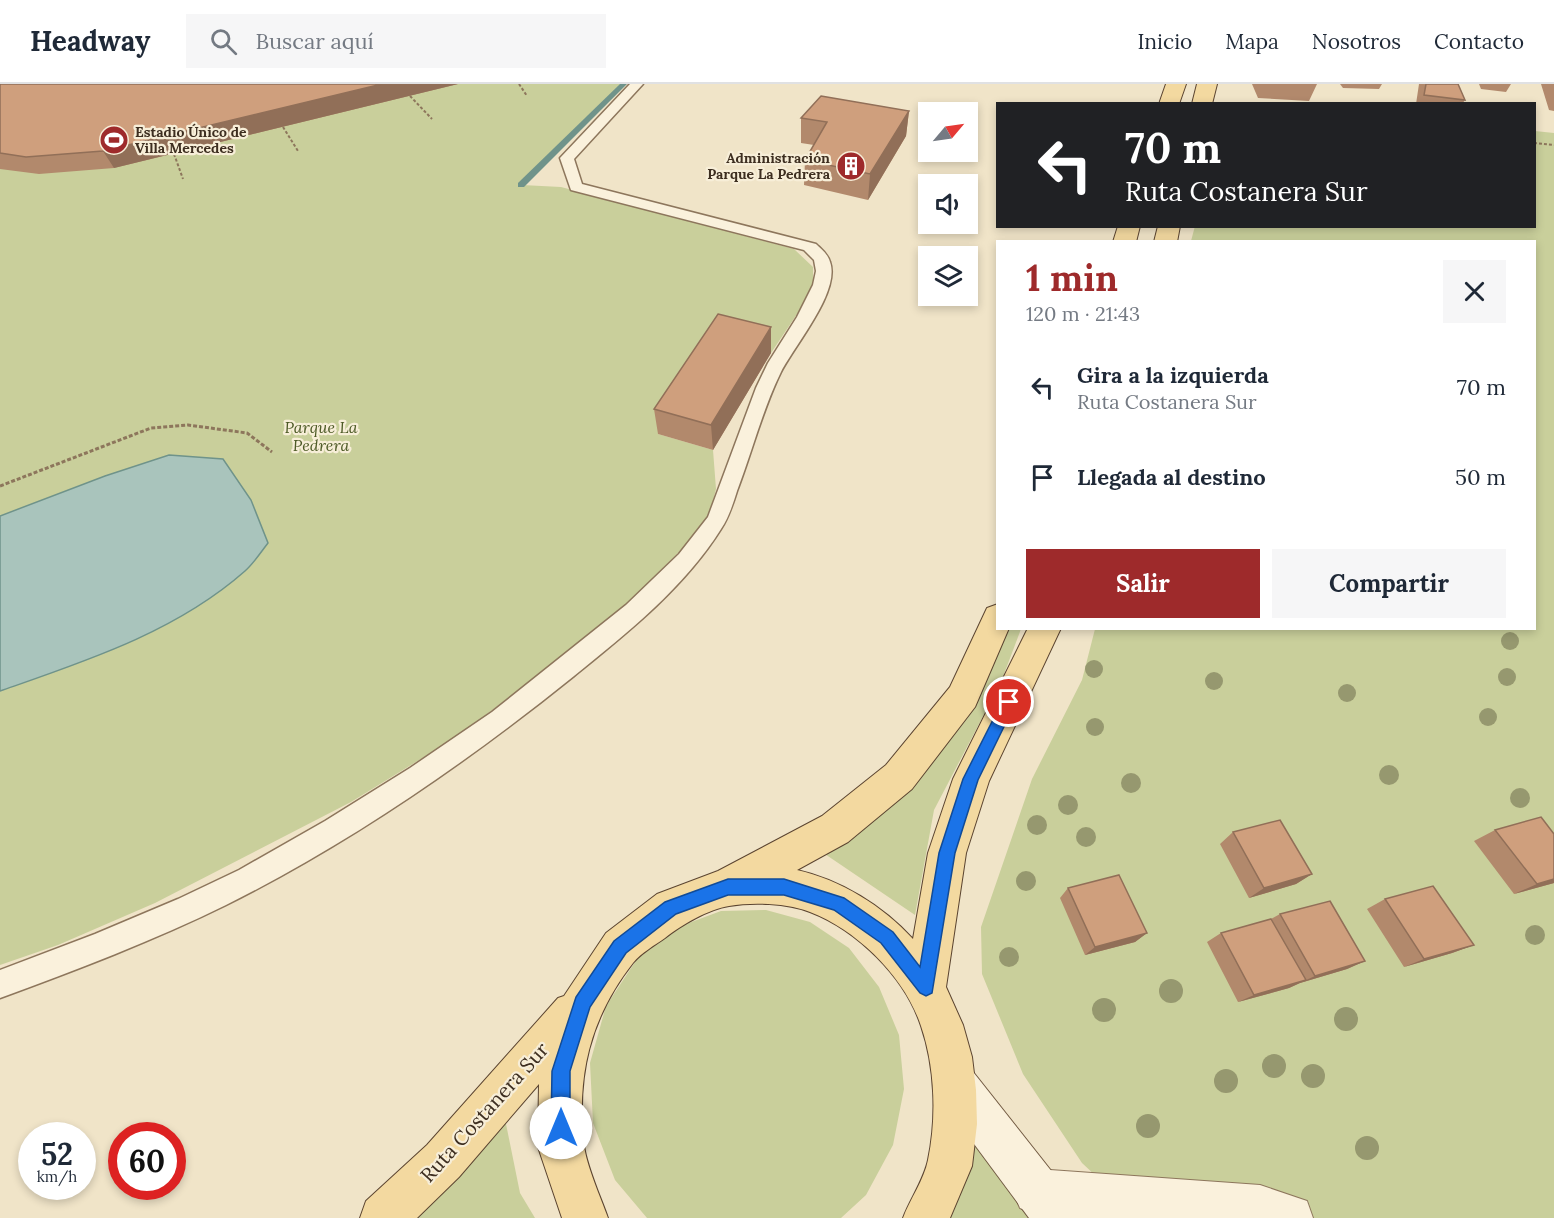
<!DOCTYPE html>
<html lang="es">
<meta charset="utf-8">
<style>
:root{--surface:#fff;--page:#f6f6f7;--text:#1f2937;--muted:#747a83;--line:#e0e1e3;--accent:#9e2a2b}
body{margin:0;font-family:Lora,serif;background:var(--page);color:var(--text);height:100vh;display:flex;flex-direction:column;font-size:22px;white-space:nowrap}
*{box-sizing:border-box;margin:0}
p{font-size:20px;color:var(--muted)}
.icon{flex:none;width:33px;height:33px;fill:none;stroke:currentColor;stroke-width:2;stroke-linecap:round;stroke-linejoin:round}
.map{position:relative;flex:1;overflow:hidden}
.panel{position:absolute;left:996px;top:156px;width:540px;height:390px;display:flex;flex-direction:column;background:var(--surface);border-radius:0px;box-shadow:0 3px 9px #0003}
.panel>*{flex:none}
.banner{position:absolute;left:996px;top:18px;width:540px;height:126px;border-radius:0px;box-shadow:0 3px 9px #0003;background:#202124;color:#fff;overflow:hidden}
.needle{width:39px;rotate:61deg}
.tools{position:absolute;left:918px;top:18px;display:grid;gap:12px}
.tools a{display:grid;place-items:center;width:60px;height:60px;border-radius:0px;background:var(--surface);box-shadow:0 3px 9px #0003;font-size:30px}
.speed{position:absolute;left:18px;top:1038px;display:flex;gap:12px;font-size:30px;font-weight:700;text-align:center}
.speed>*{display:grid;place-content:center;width:78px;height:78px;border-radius:50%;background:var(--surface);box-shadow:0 3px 9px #0003;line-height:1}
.speed small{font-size:15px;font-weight:400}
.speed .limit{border:9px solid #d22;background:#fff;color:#111}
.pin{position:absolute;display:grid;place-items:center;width:51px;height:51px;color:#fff;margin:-26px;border:3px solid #fff;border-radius:50%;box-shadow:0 2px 6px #0007}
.me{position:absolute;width:66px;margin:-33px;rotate:0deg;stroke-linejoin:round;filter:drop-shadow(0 0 4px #0008)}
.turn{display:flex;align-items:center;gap:21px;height:126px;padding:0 30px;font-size:27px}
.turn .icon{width:78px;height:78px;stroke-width:2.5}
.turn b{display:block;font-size:42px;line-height:51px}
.round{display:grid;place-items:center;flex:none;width:63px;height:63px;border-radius:0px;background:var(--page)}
.summary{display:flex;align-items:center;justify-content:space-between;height:102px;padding:0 30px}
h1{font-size:36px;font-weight:700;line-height:45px;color:var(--accent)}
.action{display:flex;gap:12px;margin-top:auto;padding:12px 30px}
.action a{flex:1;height:69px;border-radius:0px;background:var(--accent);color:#fff;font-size:24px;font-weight:700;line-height:69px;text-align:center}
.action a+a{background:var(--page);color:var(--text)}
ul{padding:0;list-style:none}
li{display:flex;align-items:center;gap:18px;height:90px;padding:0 30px}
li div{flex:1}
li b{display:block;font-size:22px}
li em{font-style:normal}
header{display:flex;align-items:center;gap:36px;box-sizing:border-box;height:84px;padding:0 30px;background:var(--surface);border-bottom:2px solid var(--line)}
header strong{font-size:28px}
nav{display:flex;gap:33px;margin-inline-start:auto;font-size:21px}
.search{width:420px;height:54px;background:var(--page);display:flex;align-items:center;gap:15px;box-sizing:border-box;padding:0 21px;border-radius:0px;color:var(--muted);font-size:22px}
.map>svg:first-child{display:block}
</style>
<header>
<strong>Headway</strong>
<div class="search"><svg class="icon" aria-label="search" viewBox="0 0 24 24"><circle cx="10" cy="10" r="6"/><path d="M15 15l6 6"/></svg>Buscar aquí</div>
<nav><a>Inicio</a><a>Mapa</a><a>Nosotros</a><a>Contacto</a></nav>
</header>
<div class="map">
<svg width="1554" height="1134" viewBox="0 0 1554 1134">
<rect width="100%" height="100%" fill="#f0e4c8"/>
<path fill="#c9cf9b" d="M 0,0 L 624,0 L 522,101 L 561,103 L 794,165 L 813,183 L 813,201 L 807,215 L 771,269 L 658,350 L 713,366 L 716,405 L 709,433 L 681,466 L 632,515 L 545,586 L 458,652 L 351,718 L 155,819 L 58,861 L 0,881 Z
M 1535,47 L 1554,49 L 1554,1134 L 1141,1134 L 1082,1079 L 1023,990 L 982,890 L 981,843 L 1032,695 L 1082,596 L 1095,545 L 1534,544 L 1534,158 L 1191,157 L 1195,142 L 1534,142 Z
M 1005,545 L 1021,545 L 1001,598 L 934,726 L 915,831 L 816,764 Z
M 766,826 L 810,838 L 849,864 L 879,903 L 899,951 L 904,1005 L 893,1061 L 866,1111 L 841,1134 L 647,1134 L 615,1096 L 593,1039 L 590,979 L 606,922 L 637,875 L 678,843 L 721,827 Z
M 504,1030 L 520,1109 L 535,1134 L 397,1134 Z
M 974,1059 L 1043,1134 L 939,1134 Z"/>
<path fill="#a9c4bc" stroke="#6f938a" stroke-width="1.5" d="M 169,371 L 223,375 L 251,416 L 268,459 C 261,468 254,479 245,487 C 176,548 86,577 0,607 L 0,432 L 105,392 Z"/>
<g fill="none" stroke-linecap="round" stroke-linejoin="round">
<path fill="#6f938a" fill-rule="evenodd" d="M 620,0 L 627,0 L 524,103 L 518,103 L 518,99 Z"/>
<g stroke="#8d765c" stroke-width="3">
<path id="lane" d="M 630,0 L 643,0 L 574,75 L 582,100 L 816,160 C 821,165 828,170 830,178 C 841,208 793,263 780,290 C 762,327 752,368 737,407 C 733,420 729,433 721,445 C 684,504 627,549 574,592 C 466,679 350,759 226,821 C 153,857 76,886 0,914 L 0,886 L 95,850 L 178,815 L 239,786 L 325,737 L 410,684 L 492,628 L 626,521 L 679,470 L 708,433 L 756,304 L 768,279 L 797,233 L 813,201 L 816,187 L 814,176 L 804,166 L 571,106 L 560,74 Z"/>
</g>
<g stroke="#8d765c" stroke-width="2">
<path id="street" d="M 1036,1085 L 1260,1101 L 1307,1117 L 1313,1134 L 1075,1134 L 1036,1131 L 1020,1124 L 1013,1108 L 1020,1092 Z"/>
</g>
<g stroke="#6f573f" stroke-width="2">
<path id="secondary" d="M 955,977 L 970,984 L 1075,1117 L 1081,1134 L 1029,1134 L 940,1014 L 933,999 L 940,984 Z"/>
</g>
<g stroke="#5b4430" stroke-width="2">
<path id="primary" d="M 1166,0 L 1186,0 L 1179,20 L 1159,20 Z
M 1197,0 L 1217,0 L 1212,20 L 1192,20 Z
M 1118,142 L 1140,142 L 1136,158 L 1113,158 Z
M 1158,142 L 1180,142 L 1177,158 L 1154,158 Z
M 998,520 L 998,544 L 1009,544 L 975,623 L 912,705 L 848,758 L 797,786 C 841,796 883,822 913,855 L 928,769 L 953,695 L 1028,544 L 1061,544 L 989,697 L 966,769 L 946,903 L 963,941 L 972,973 L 976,1006 L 977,1040 L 972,1082 L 950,1134 L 903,1134 C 910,1115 924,1096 928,1076 C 937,1033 935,983 921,942 C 905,893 857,846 810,828 C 786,819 753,818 729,822 C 709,825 681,841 665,854 C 655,861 641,869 633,879 C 590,934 576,992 584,1061 C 586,1081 601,1114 608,1134 L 562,1134 L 538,1063 L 539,1000 L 459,1093 L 417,1134 L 360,1134 L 366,1117 L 427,1061 L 558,914 L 564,912 L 606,849 L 657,810 L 718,787 L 822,732 L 886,681 L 950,603 L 987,524 Z"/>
</g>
<path stroke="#8d765c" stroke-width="2" stroke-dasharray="3 2" stroke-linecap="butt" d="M 519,0 L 527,12
M 410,12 L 432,35
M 283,43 L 298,67
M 1534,59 L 1554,61
M 174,70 L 183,95"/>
<path stroke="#8d765c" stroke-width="3" stroke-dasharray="4 2" stroke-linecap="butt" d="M 0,402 L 151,344 L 188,341 L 247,349 L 272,368"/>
<use href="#lane" fill="#faf1dc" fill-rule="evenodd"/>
<use href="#street" fill="#faf1dc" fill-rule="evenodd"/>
<use href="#secondary" fill="#faf1dc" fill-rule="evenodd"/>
<use href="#primary" fill="#f3d9a0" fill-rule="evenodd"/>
</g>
<g fill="#96986f">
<circle cx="1510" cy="557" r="9"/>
<circle cx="1094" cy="585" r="9"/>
<circle cx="1507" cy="593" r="9"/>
<circle cx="1214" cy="597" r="9"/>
<circle cx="1347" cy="609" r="9"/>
<circle cx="1488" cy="633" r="9"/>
<circle cx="1095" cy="643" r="9"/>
<circle cx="1389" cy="691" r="10"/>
<circle cx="1131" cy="699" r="10"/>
<circle cx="1520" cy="714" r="10"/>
<circle cx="1068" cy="721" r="10"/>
<circle cx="1037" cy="741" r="10"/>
<circle cx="1086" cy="753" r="10"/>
<circle cx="1026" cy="797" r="10"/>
<circle cx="1535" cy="851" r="10"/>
<circle cx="1009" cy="873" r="10"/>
<circle cx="1171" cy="907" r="12"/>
<circle cx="1104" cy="926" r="12"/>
<circle cx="1346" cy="935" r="12"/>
<circle cx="1274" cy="982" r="12"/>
<circle cx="1313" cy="992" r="12"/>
<circle cx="1226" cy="997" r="12"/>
<circle cx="1148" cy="1042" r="12"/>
<circle cx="1367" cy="1064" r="12"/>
</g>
<path fill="#b2896c" d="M 0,0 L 458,0 L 114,84 L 39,90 L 0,85 Z
M 1252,0 L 1317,0 L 1309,17 L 1258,14 Z
M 1340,0 L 1382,0 L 1379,5 L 1343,4 Z
M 1419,0 L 1458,0 L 1465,16 L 1462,20 L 1416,20 Z
M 1479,0 L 1511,0 L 1506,8 L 1481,5 Z
M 1541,0 L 1554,0 L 1554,27 L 1549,26 Z
M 909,27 L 906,52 L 868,116 L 804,101 L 805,76 L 814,61 L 801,59 L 801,34 Z
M 771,243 L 771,269 L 713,366 L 658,350 L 654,325 Z
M 1495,746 L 1554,750 L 1554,799 L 1514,810 L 1474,757 Z
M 1233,748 L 1312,790 L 1296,800 L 1249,814 L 1220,760 Z
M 1068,804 L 1147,849 L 1135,858 L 1085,871 L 1060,814 Z
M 1385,815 L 1474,861 L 1452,869 L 1404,883 L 1367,825 Z
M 1280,830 L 1365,877 L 1347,885 L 1300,899 L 1289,904 L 1238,918 L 1207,858 L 1221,849 L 1271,835 Z"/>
<path fill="#916f58" d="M 382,0 L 458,0 L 114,84 L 103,67 Z
M 909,27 L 906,52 L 868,116 L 870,90 Z
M 771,243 L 771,269 L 713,366 L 711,341 Z
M 1312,790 L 1296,800 L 1249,814 L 1264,804 Z
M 1554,795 L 1554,799 L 1514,810 L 1537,800 Z
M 1147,849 L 1135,858 L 1085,871 L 1095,863 Z
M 1474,861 L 1452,869 L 1404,883 L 1424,875 Z
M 1365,877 L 1347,885 L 1300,899 L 1289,904 L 1238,918 L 1254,911 L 1304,897 L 1315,892 Z"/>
<path fill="#cf9f7d" stroke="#916f58" stroke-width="1.5" d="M 0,0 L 382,0 L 103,67 L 26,73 L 0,69 Z
M 1426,0 L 1458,0 L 1465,16 L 1424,11 Z
M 821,12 L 909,27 L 870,90 L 805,76 L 827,38 L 801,34 Z
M 718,230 L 771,243 L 711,341 L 654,325 Z
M 1541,733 L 1554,750 L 1554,795 L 1537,800 L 1495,746 Z
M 1280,736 L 1312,790 L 1264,804 L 1233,748 Z
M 1119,791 L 1147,849 L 1095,863 L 1068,804 Z
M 1433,802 L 1474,861 L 1424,875 L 1385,815 Z
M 1330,817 L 1365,877 L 1315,892 L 1280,830 Z
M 1271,835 L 1306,896 L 1254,911 L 1221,849 Z"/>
<path fill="#1a73e8" stroke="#114b97" stroke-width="1.5" d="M 1009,612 L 1014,614 L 1016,618 L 978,696 L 955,769 L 932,909 L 926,912 L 920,909 L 881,859 L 834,826 L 784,811 L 728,811 L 676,830 L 626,869 L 590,923 L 570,987 L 570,1044 L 567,1051 L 561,1053 L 554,1051 L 551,1044 L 552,987 L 576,913 L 614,857 L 665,818 L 728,795 L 784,795 L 844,814 L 893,848 L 920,883 L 939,769 L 963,695 L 1004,614 Z"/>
<defs>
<g id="stadium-disc" transform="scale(1.5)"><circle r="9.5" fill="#9e2a2b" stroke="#f7eed8"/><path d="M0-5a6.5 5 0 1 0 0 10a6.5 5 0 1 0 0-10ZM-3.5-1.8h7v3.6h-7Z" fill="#fff"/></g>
<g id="building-disc" transform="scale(1.5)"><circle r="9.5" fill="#9e2a2b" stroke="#f7eed8"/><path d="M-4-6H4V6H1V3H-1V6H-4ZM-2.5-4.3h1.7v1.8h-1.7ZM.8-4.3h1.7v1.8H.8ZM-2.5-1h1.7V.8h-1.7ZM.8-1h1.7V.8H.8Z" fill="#fff"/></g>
</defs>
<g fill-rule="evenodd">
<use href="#stadium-disc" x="114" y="56"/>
<use href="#building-disc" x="851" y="82"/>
</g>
<g text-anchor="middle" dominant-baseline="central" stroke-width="4.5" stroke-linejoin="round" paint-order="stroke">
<g font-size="14" font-weight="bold" fill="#3d2e20" stroke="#f7eed8" text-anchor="start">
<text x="135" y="48">Estadio Único de<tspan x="135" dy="16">Villa Mercedes</tspan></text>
<text x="830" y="74" text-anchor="end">Administración<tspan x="830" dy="16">Parque La Pedrera</tspan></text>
</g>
<g font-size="16" font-style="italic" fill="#4d5a26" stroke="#f7eed8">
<text x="321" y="343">Parque La<tspan x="321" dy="18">Pedrera</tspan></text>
</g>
<g font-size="20" fill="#3d2e20" stroke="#f7eed8">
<text transform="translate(484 1028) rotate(-48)">Ruta Costanera Sur</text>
</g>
</g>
</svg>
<div class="tools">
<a><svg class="needle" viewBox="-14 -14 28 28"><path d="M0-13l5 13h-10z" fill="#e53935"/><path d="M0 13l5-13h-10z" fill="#747a83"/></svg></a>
<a><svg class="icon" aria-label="sound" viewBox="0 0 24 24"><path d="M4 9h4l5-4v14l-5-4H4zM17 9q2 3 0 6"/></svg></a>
<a><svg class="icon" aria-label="layers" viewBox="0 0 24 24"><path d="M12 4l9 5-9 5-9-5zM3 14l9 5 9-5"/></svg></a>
</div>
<div class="speed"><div>52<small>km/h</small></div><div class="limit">60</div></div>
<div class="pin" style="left:1009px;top:618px;background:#d93025"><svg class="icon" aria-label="arrive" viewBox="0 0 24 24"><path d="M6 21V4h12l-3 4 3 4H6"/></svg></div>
<svg class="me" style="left:561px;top:1044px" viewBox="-20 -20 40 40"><circle r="19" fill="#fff"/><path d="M0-13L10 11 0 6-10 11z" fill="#1a73e8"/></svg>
<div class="banner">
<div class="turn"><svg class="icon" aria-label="left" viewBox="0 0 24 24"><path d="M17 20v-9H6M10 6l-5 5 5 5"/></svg><div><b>70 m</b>Ruta Costanera Sur</div></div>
</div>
<section class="panel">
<div class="summary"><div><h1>1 min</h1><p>120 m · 21:43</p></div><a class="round"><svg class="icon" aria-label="close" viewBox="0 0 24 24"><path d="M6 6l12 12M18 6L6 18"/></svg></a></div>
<ul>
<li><svg class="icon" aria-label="left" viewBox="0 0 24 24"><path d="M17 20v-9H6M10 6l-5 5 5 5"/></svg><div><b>Gira a la izquierda</b><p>Ruta Costanera Sur</p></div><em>70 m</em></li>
<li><svg class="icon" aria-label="arrive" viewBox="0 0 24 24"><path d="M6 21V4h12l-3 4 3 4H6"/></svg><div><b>Llegada al destino</b></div><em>50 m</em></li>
</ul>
<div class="action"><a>Salir</a><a>Compartir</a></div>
</section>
</div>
